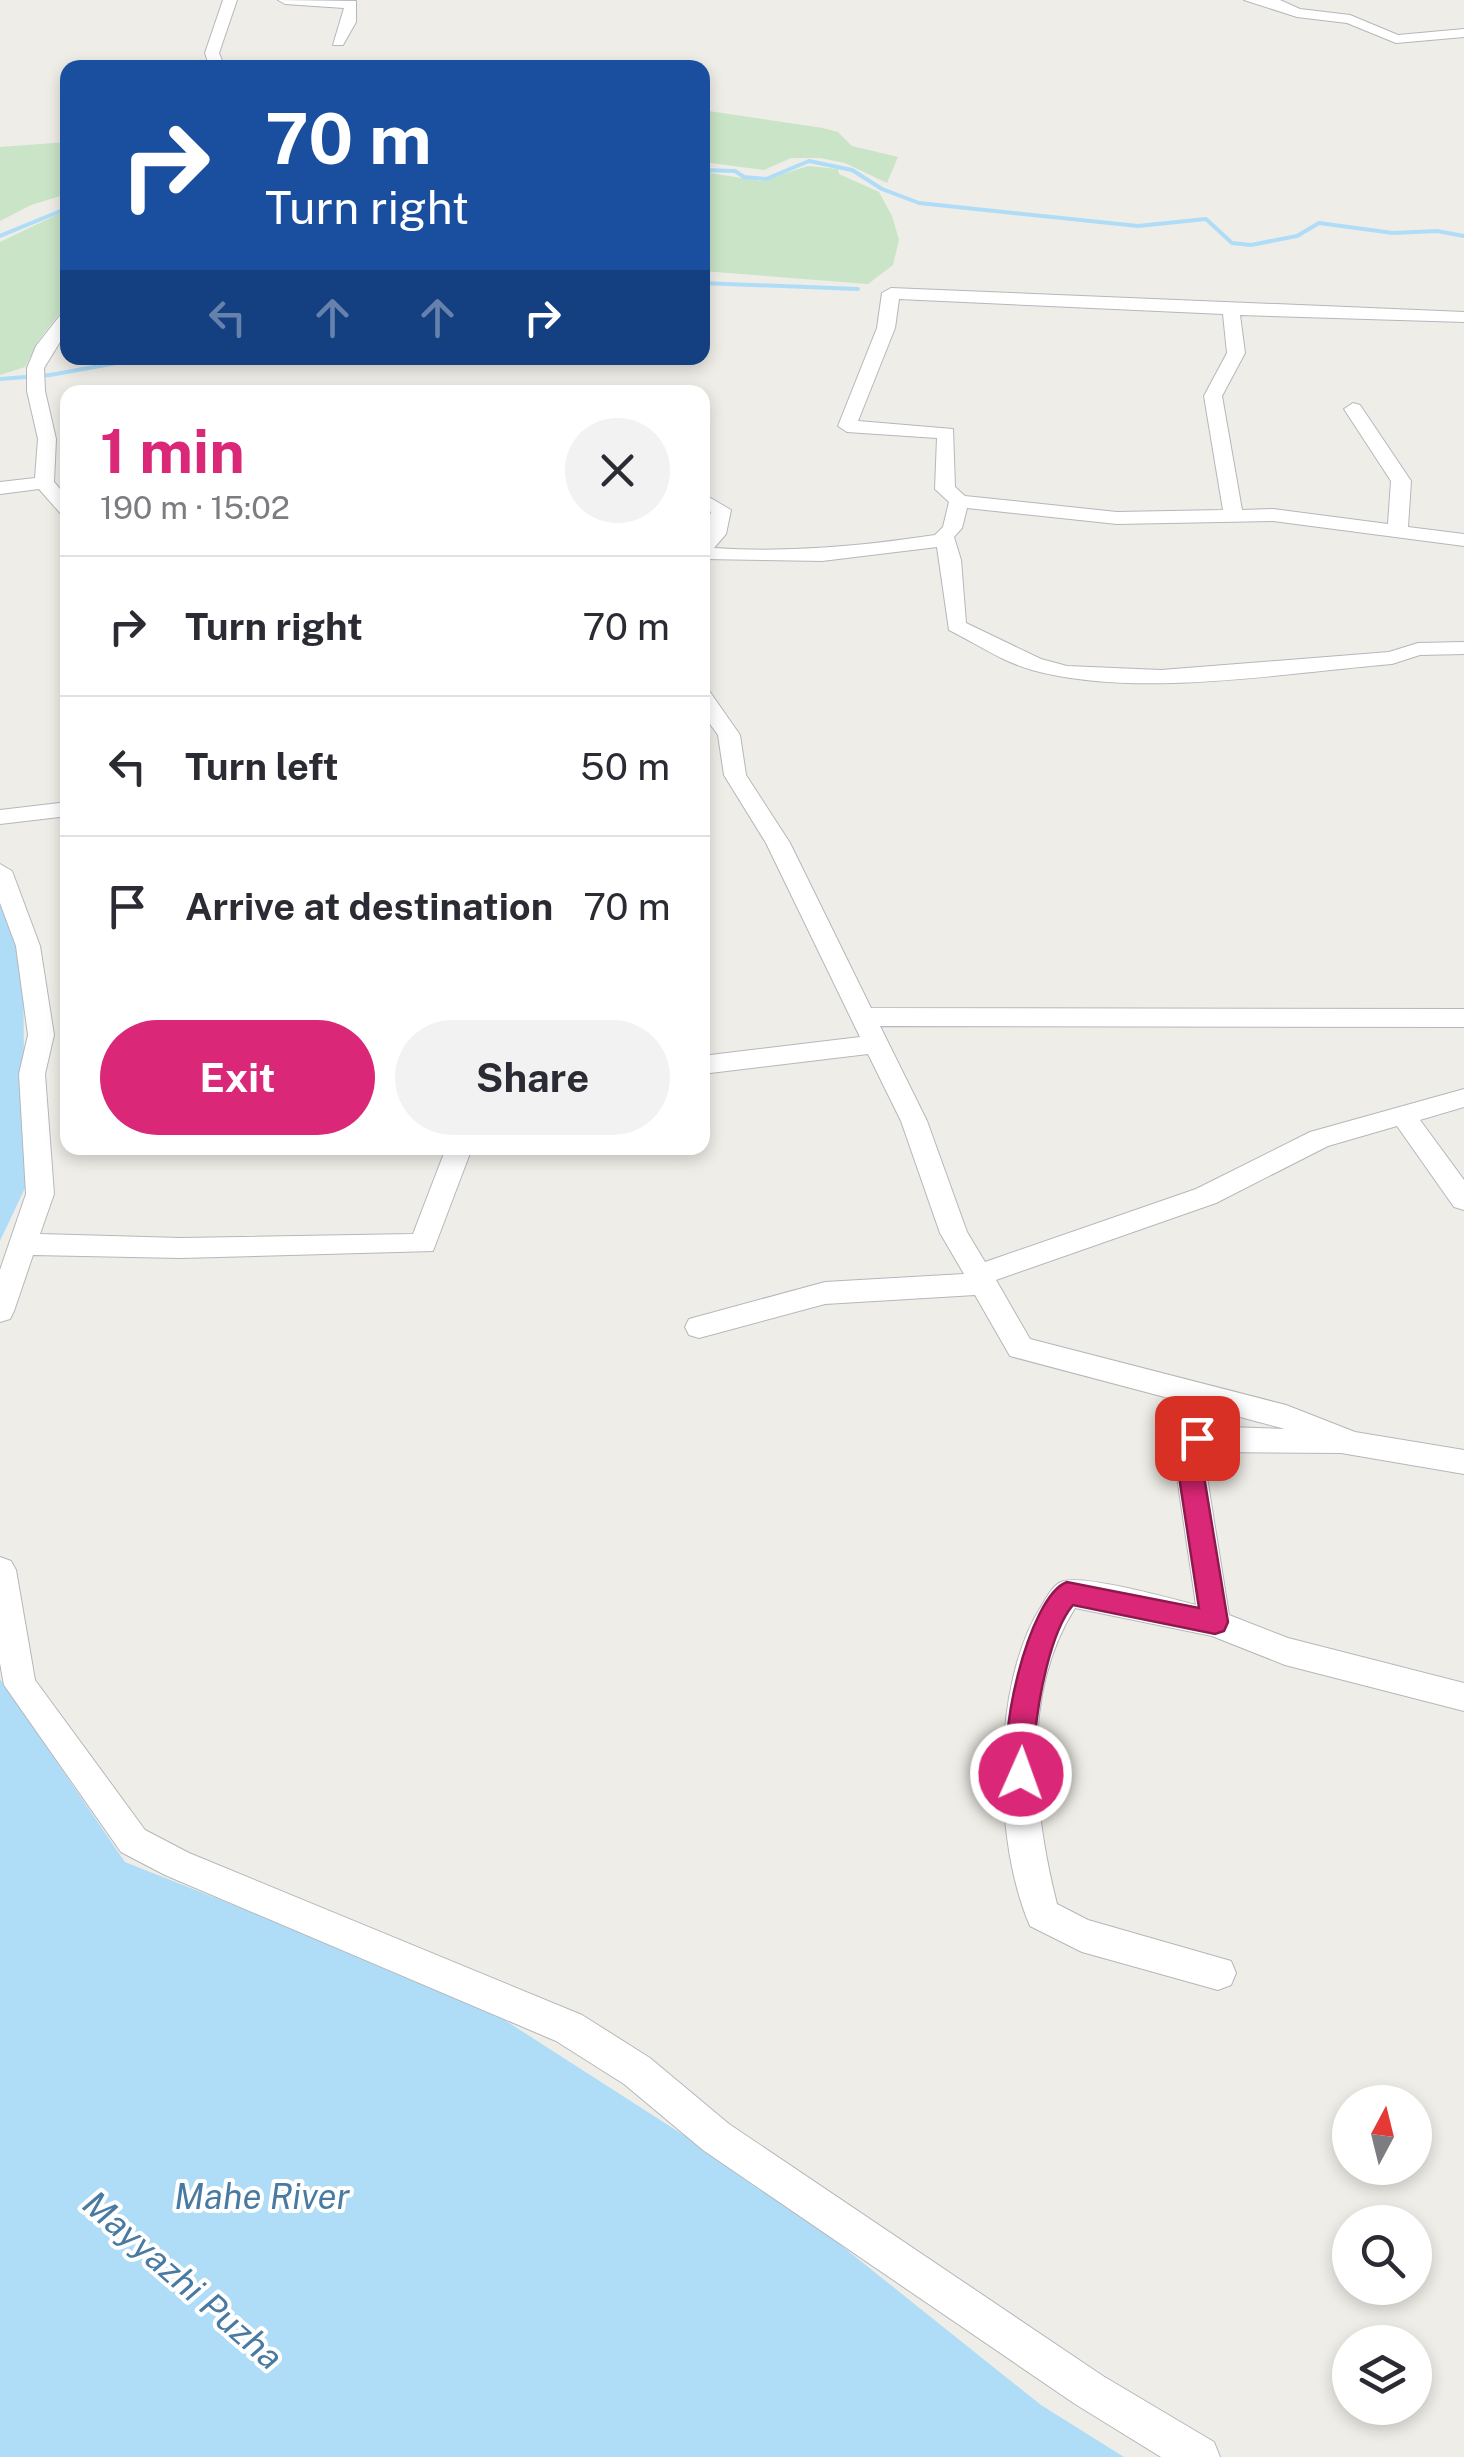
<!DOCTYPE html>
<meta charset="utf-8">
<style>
:root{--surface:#fff;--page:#f2f2f3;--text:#2b2b33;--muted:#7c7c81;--line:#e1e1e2;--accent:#db2777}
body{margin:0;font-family:"Public Sans",sans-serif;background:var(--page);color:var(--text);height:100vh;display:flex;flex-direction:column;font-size:38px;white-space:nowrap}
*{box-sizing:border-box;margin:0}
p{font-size:32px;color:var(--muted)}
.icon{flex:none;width:55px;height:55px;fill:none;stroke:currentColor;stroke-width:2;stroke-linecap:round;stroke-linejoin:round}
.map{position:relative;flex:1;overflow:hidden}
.sheet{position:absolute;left:60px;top:385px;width:650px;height:770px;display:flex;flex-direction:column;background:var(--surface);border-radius:20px;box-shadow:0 5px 15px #0003}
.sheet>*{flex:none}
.guide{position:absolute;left:60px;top:60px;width:650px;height:305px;border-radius:20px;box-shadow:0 5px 15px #0003;background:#1a4fa0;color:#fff;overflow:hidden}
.needle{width:65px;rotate:7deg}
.controls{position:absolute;left:1332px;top:2085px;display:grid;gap:20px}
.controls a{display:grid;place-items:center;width:100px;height:100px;border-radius:50%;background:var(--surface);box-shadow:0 5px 15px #0003;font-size:50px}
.pin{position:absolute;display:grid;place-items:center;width:85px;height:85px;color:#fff;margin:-42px;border-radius:20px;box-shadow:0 5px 15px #0006}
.me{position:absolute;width:110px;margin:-55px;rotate:2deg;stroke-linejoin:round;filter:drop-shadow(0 0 8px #0008)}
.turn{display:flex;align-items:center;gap:35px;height:210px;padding:0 40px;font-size:45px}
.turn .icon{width:130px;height:130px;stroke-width:2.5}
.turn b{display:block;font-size:70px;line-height:85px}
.lanes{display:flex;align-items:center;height:95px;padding:0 40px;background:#0003;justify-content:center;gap:50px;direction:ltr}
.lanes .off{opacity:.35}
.round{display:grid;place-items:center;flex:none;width:105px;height:105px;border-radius:52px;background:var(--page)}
.headline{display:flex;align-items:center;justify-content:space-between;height:170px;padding:0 40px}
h1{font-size:60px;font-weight:700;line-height:75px;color:var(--accent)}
.cta{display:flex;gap:20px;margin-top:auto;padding:20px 40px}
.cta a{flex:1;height:115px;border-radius:60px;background:var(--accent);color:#fff;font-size:40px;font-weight:700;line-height:115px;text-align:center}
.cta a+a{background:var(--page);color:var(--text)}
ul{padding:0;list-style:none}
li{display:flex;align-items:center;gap:30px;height:140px;padding:0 40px;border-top:2px solid var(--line)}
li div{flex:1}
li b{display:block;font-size:38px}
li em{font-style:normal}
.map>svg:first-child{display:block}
</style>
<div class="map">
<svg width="1464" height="2457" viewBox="0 0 1464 2457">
<rect width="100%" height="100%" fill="#efede7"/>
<path fill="#c9e4c7" d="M 702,110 L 823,128 L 838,132 L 852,146 L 898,157 L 887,183 L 845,163 L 820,158 L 791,158 L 764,170 L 703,162 Z
M 67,142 L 67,194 L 31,205 L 0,221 L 0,147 Z
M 808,166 L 838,169 L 839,174 L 879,192 L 892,216 L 899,240 L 893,265 L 868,284 L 703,271 L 703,172 L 761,181 Z
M 67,210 L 67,304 L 38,341 L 25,367 L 0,375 L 0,242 Z"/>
<path fill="#afddf8" d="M 0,896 L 23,946 L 25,1188 L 0,1241 Z
M 0,1679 L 125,1862 L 475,2001 L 783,2199 L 1041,2405 L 1124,2457 L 0,2457 Z"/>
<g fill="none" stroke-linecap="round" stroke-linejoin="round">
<path stroke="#afddf8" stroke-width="4" d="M 702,170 L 735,171 L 744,177 L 766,179 L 809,161 L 852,170 L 882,189 L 919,203 L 1138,226 L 1206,219 L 1232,243 L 1251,245 L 1297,236 L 1319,223 L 1393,233 L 1437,231 L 1464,236
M 0,236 L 68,208
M 702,283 L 858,289
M 0,379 L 50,375 L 144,358"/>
<g stroke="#b4b7bb" stroke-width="2">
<path id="minor" d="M 223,0 L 237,0 L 219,53 L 225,68 L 210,68 L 205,53 Z
M 278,0 L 356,1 L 356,22 L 343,45 L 333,45 L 344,8 L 285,4 Z
M 1244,0 L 1280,0 L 1300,9 L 1350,15 L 1398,35 L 1464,29 L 1464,37 L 1396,43 L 1347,23 L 1297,17 Z
M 891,288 L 1464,312 L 1464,322 L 1240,315 L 1245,353 L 1222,396 L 1242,510 L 1273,509 L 1388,524 L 1391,481 L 1344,409 L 1353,403 L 1360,405 L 1411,481 L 1408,527 L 1464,534 L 1464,546 L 1273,521 L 1117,524 L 967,508 L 962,528 L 954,537 L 961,560 L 966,623 L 1041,659 L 1067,666 L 1161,670 L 1389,652 L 1418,643 L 1464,642 L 1464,654 L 1420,655 L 1392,664 C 1283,673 1137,699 1032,670 C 1003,662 975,643 949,630 L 937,547 L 822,561 L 702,559 L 702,537 L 711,512 L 702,507 L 702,493 L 731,510 L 726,534 L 714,548 C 788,553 861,546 935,535 L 943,527 L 949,502 L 935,489 L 937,438 L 847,432 L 838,426 L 877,328 L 882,293 ZM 899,299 L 1223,314 L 1227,353 L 1204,396 L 1223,510 L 1117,512 L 965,496 L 955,487 L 953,429 L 858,421 L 895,328 Z
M 68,312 L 68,329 L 44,368 L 45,391 L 56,439 L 54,482 L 68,498 L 68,516 L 61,514 L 39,489 L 0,494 L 0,482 L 35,478 L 38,439 L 27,391 L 27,368 L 36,346 L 62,313 Z
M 702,691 L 710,692 L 740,735 L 746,775 L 790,843 L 871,1008 L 1464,1009 L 1464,1027 L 880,1026 L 927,1121 L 967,1232 L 985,1262 L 1196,1189 L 1310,1132 L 1464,1089 L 1464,1107 L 1420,1120 L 1464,1180 L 1464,1210 L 1454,1207 L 1397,1126 L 1328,1146 L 1216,1203 L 996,1280 L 1030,1339 L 1286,1405 L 1355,1432 L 1464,1450 L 1464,1474 L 1341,1453 L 1203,1452 L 1229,1615 L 1288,1638 L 1464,1683 L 1464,1711 L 1285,1665 L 1212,1636 L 1075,1608 C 1021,1693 1033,1809 1057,1904 L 1088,1920 L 1231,1961 L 1236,1973 L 1231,1985 L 1218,1990 L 1082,1952 L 1030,1926 C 993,1841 991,1684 1042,1605 C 1047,1597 1052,1586 1061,1582 C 1080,1573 1172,1599 1196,1605 L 1173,1450 L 1186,1430 L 1197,1426 L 1285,1429 L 1010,1356 L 975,1295 L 825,1304 L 699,1338 L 689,1335 L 685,1327 L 689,1319 L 825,1282 L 964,1274 L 940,1233 L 901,1121 L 868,1054 L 702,1074 L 702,1056 L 860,1037 L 766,843 L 724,775 L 718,735 L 702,713 Z
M 68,802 L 68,816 L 0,824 L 0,810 Z
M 0,864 L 12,871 L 40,946 L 54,1035 L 45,1074 L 54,1194 L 40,1234 L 181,1238 L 413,1234 L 446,1148 L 472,1148 L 433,1251 L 181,1258 L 33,1255 L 14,1311 L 10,1319 L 0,1322 L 0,1270 L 26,1194 L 19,1074 L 28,1035 L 16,946 L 0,903 Z
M 0,1557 L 11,1561 L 16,1570 L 35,1680 L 145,1830 L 189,1853 L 582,2015 L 650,2058 L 729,2124 L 1103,2376 L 1214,2442 L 1220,2457 L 1161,2457 L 1075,2404 L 703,2150 L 624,2084 L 556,2041 L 165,1875 L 121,1852 L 4,1685 L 0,1663 Z"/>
</g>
<use href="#minor" fill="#fff" fill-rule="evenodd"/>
</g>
<path fill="#db2777" stroke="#8e194d" stroke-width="2.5" d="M 1197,1428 L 1206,1431 L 1209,1438 L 1200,1452 L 1228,1622 L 1224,1631 L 1215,1634 L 1073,1605 C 1050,1632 1038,1701 1035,1736 C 1033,1752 1038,1768 1031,1783 L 1021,1787 L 1011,1783 C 994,1747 1028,1596 1067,1582 L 1199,1608 L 1175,1450 L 1188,1431 Z"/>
<g text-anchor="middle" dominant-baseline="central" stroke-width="8" stroke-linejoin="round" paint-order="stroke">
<g font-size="35" font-style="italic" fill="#497aa1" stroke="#fff">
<text x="262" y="2196">Mahe River</text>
<text transform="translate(183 2280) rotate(41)">Mayyazhi Puzha</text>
</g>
</g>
</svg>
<div class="controls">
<a><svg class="needle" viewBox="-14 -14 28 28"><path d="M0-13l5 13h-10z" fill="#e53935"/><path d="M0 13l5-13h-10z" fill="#7c7c81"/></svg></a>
<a><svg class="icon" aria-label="search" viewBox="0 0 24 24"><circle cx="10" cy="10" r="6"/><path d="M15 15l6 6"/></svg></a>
<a><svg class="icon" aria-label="layers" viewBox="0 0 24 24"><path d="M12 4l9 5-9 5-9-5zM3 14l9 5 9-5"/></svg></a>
</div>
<div class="pin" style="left:1197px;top:1438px;background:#d93025"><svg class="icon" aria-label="arrive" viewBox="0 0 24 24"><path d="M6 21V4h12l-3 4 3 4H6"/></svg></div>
<svg class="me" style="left:1021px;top:1774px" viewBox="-20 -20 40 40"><circle r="17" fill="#db2777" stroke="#fff" stroke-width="3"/><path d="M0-11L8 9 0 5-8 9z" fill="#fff"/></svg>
<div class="guide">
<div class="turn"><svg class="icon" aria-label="right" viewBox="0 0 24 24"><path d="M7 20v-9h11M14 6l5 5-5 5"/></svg><div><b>70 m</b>Turn right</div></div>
<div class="lanes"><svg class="icon off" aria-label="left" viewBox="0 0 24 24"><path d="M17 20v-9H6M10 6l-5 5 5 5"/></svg><svg class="icon off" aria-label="ahead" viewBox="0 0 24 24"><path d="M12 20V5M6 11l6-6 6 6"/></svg><svg class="icon off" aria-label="ahead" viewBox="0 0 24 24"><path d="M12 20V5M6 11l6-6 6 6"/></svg><svg class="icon" aria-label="right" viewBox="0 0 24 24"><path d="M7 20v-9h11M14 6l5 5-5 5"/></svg></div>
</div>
<section class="sheet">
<div class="headline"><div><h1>1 min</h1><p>190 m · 15:02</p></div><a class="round"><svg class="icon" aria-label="close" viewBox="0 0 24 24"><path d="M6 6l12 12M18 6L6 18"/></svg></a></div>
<ul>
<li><svg class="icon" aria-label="right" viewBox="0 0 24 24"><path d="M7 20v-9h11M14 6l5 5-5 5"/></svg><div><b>Turn right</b></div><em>70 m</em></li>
<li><svg class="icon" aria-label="left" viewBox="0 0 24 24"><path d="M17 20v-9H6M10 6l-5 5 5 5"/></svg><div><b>Turn left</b></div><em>50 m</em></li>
<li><svg class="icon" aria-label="arrive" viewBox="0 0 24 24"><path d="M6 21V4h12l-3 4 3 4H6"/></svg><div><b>Arrive at destination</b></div><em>70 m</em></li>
</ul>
<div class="cta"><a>Exit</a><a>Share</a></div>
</section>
</div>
